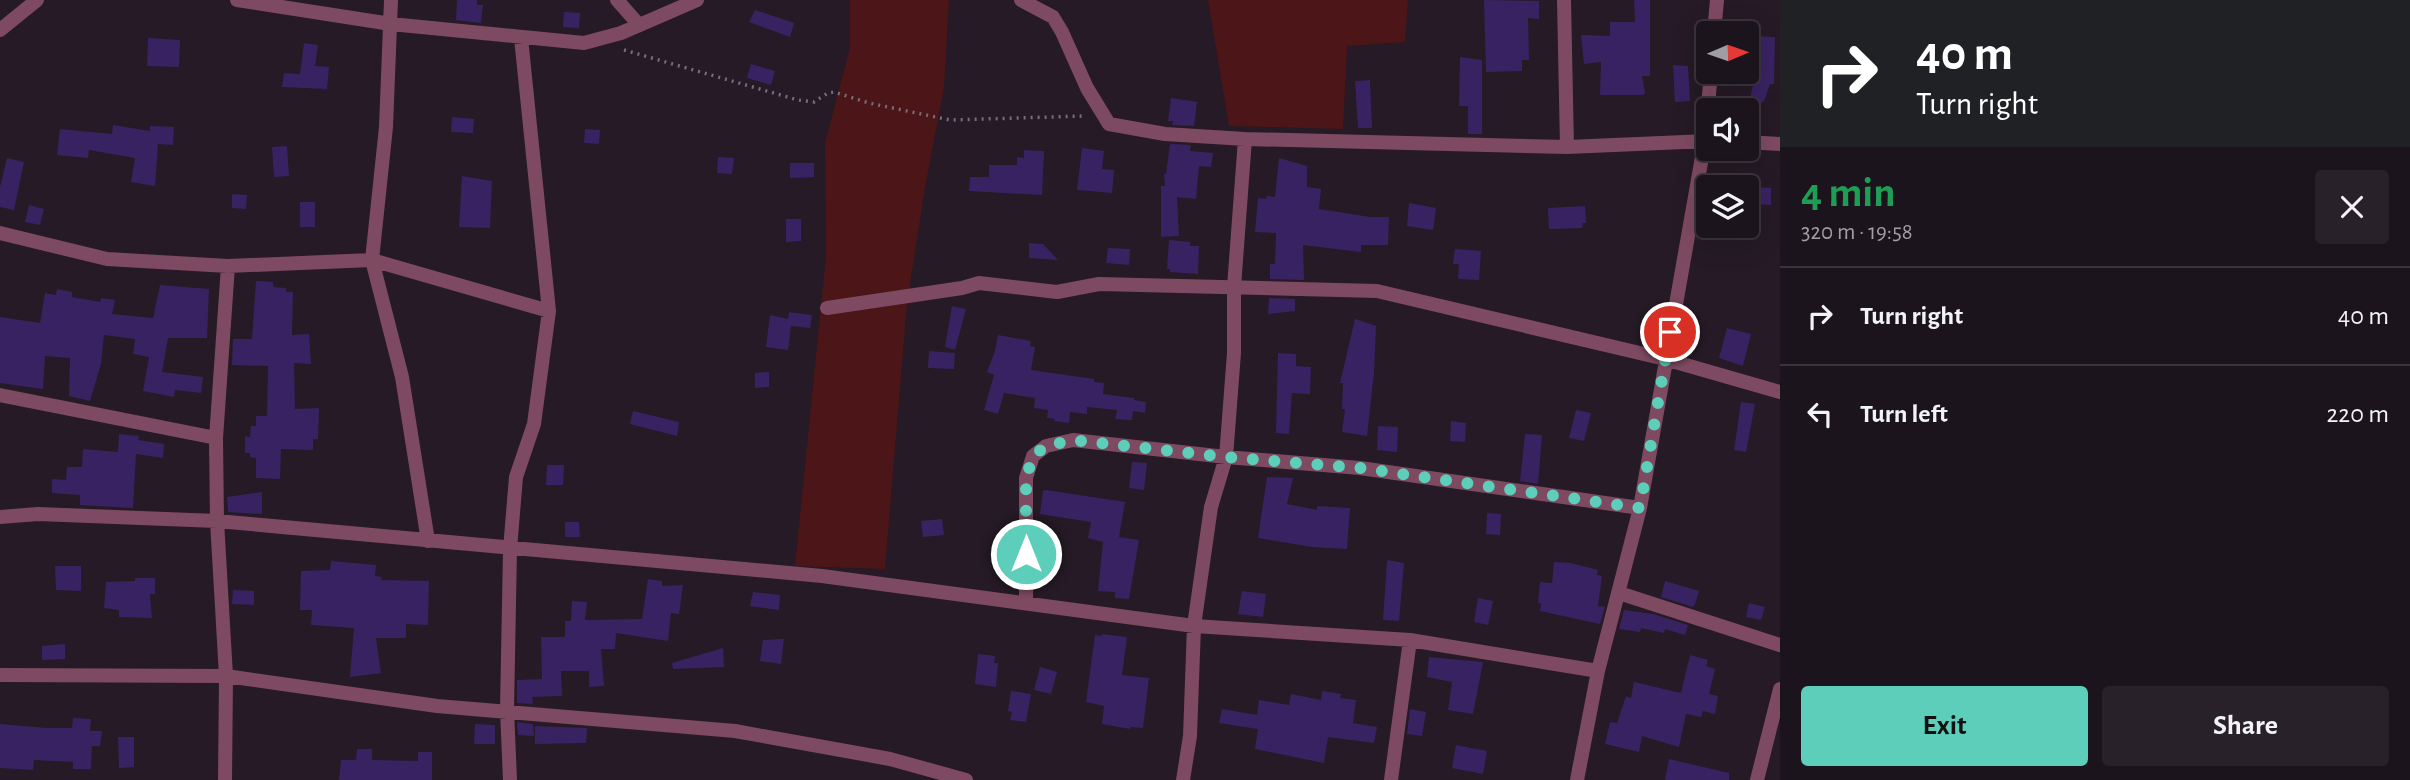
<!DOCTYPE html>
<meta charset="utf-8">
<style>
:root{--surface:#1c141c;--page:#292129;--text:#f1f3f6;--muted:#a09ea3;--line:#3a333b;--accent:#5cceba}
body{margin:0;font-family:"Alegreya Sans",sans-serif;background:var(--page);color:var(--text);height:100vh;display:flex;flex-direction:column;font-size:26px;white-space:nowrap}
*{box-sizing:border-box;margin:0}
p{font-size:23px;color:var(--muted)}
.icon{flex:none;width:38px;height:38px;fill:none;stroke:currentColor;stroke-width:2;stroke-linecap:round;stroke-linejoin:round}
.map{position:relative;flex:1;overflow:hidden}
.details{display:flex;flex-direction:column;background:var(--surface);width:630px}
.details>*{flex:none}
.banner{background:#202124;color:#fff;overflow:hidden}
.needle{width:46px;rotate:88deg}
.buttons{position:absolute;left:1696px;top:21px;display:grid;gap:14px}
.buttons a{display:grid;place-items:center;width:63px;height:63px;border-radius:7px;background:var(--surface);box-shadow:0 7px 28px #0002,0 0 0 2px var(--line);font-size:35px}
.pin{position:absolute;display:grid;place-items:center;width:60px;height:60px;color:#fff;margin:-30px;border:4px solid #fff;border-radius:50%;box-shadow:0 2px 7px #0007}
.me{position:absolute;width:77px;margin:-38px;rotate:0deg;stroke-linejoin:round;filter:drop-shadow(0 0 5px #0008)}
.turn{display:flex;align-items:center;gap:24px;height:147px;padding:0 21px;font-size:32px}
.turn .icon{width:91px;height:91px;stroke-width:2.5}
.turn b{display:block;font-size:49px;line-height:60px}
.round{display:grid;place-items:center;flex:none;width:74px;height:74px;border-radius:7px;background:var(--page)}
.headline{display:flex;align-items:center;justify-content:space-between;height:119px;padding:0 21px}
h1{font-size:42px;font-weight:600;line-height:52px;color:#1e9e55}
.primary-button{display:flex;gap:14px;margin-top:auto;padding:14px 21px}
.primary-button a{flex:1;height:80px;border-radius:7px;background:var(--accent);color:#111;font-size:28px;font-weight:600;line-height:80px;text-align:center}
.primary-button a+a{background:var(--page);color:var(--text)}
ul{padding:0;list-style:none}
li{display:flex;align-items:center;gap:21px;height:98px;padding:0 21px;border-top:2px solid var(--line)}
li div{flex:1}
li b{display:block;font-size:26px}
li em{font-style:normal}
main{display:flex;flex:1;min-height:0}
.map>svg:first-child{display:block}
</style>
<main>
<div class="map">
<svg width="1780" height="780" viewBox="0 0 1780 780">
<rect width="100%" height="100%" fill="#251a25"/>
<path fill="#4c1517" d="M 850,0 L 949,0 L 944,87 L 924,193 L 907,304 L 885,569 L 795,566 L 826,256 L 825,143 L 850,48 Z
M 1208,0 L 1408,0 L 1405,42 L 1347,46 L 1343,129 L 1229,126 Z"/>
<path fill="#392262" d="M 457,0 L 477,0 L 477,5 L 483,5 L 481,23 L 456,20 Z
M 1484,0 L 1539,1 L 1539,19 L 1528,18 L 1529,60 L 1522,60 L 1522,71 L 1486,72 Z
M 1634,0 L 1650,0 L 1650,76 L 1642,76 L 1645,93 L 1643,95 L 1600,95 L 1601,62 L 1584,64 L 1581,35 L 1610,36 L 1610,22 L 1635,22 Z
M 755,10 L 794,23 L 790,37 L 749,22 Z
M 564,12 L 580,13 L 579,28 L 563,27 Z
M 1753,36 L 1775,37 L 1774,84 L 1770,84 L 1764,101 L 1758,106 L 1752,103 L 1750,99 L 1753,84 L 1746,83 L 1746,51 L 1753,51 Z
M 148,38 L 180,40 L 179,67 L 147,66 Z
M 304,43 L 318,45 L 315,66 L 329,67 L 327,89 L 282,87 L 284,73 L 300,74 Z
M 1460,57 L 1482,60 L 1482,134 L 1468,134 L 1468,106 L 1459,106 Z
M 751,64 L 775,71 L 771,85 L 747,78 Z
M 1673,65 L 1688,66 L 1690,101 L 1675,102 Z
M 1370,80 L 1372,128 L 1358,128 L 1355,81 Z
M 1171,98 L 1197,102 L 1194,126 L 1172,125 L 1173,121 L 1168,121 Z
M 452,117 L 474,119 L 473,133 L 451,132 Z
M 113,125 L 150,131 L 150,126 L 174,127 L 173,145 L 158,144 L 155,186 L 131,182 L 135,158 L 89,150 L 88,158 L 57,155 L 60,129 L 112,134 Z
M 585,129 L 600,130 L 599,144 L 584,143 Z
M 1170,144 L 1191,145 L 1190,151 L 1213,153 L 1211,167 L 1199,166 L 1196,199 L 1177,197 L 1179,236 L 1161,237 L 1161,186 L 1165,186 L 1164,174 L 1166,174 Z
M 287,146 L 289,176 L 274,177 L 272,147 Z
M 1082,148 L 1104,151 L 1102,169 L 1114,170 L 1112,193 L 1077,190 Z
M 1024,150 L 1044,151 L 1042,195 L 969,191 L 970,177 L 989,177 L 989,165 L 1017,165 L 1017,157 L 1024,158 Z
M 718,157 L 734,158 L 732,174 L 717,173 Z
M 7,158 L 24,162 L 14,210 L 0,207 L 0,187 Z
M 1279,158 L 1307,166 L 1307,187 L 1321,189 L 1319,209 L 1370,217 L 1389,217 L 1388,245 L 1361,245 L 1361,252 L 1303,245 L 1304,280 L 1270,279 L 1270,264 L 1275,264 L 1276,233 L 1255,232 L 1258,198 L 1266,199 L 1267,196 L 1275,197 Z
M 790,163 L 814,163 L 814,177 L 790,178 Z
M 462,176 L 492,181 L 490,228 L 459,227 Z
M 1756,187 L 1771,188 L 1771,205 L 1756,204 Z
M 232,194 L 247,195 L 246,209 L 232,208 Z
M 300,202 L 315,202 L 315,227 L 300,227 Z
M 1409,203 L 1436,208 L 1433,230 L 1407,226 Z
M 29,205 L 44,209 L 40,225 L 25,222 Z
M 1585,206 L 1586,223 L 1583,223 L 1582,228 L 1549,229 L 1548,208 Z
M 786,219 L 801,219 L 801,241 L 786,242 Z
M 1169,240 L 1190,242 L 1190,246 L 1199,246 L 1198,274 L 1170,272 L 1170,269 L 1167,269 Z
M 1029,243 L 1043,244 L 1058,260 L 1029,258 Z
M 1108,248 L 1130,249 L 1129,265 L 1106,263 Z
M 1455,249 L 1481,251 L 1479,280 L 1458,279 L 1459,264 L 1453,264 Z
M 256,281 L 273,282 L 273,287 L 286,288 L 286,292 L 293,292 L 292,335 L 309,334 L 311,364 L 294,363 L 295,409 L 319,408 L 318,439 L 313,439 L 313,450 L 281,449 L 280,479 L 256,478 L 256,458 L 250,457 L 250,453 L 245,453 L 245,436 L 250,437 L 251,426 L 256,426 L 256,416 L 267,416 L 268,366 L 232,365 L 233,339 L 252,339 Z
M 160,285 L 209,289 L 207,338 L 168,338 L 162,372 L 203,377 L 201,393 L 175,390 L 174,397 L 143,391 L 149,357 L 133,354 L 135,339 L 104,335 L 101,364 L 90,401 L 69,396 L 70,358 L 45,356 L 43,389 L 0,383 L 0,317 L 40,323 L 45,293 L 56,295 L 57,289 L 72,292 L 72,297 L 100,302 L 101,298 L 115,300 L 112,314 L 153,318 Z
M 1269,298 L 1295,299 L 1295,311 L 1268,314 Z
M 952,306 L 966,309 L 955,350 L 945,347 Z
M 789,312 L 812,315 L 810,328 L 791,326 L 788,350 L 766,347 L 770,315 L 788,319 Z
M 1355,319 L 1376,326 L 1374,373 L 1367,436 L 1342,432 L 1345,409 L 1342,409 L 1343,383 L 1340,383 Z
M 1727,328 L 1751,334 L 1743,366 L 1719,358 Z
M 998,335 L 1031,341 L 1030,346 L 1035,347 L 1031,370 L 1094,379 L 1094,382 L 1104,383 L 1103,394 L 1134,398 L 1134,400 L 1146,402 L 1145,413 L 1133,411 L 1132,420 L 1115,419 L 1117,410 L 1087,407 L 1087,414 L 1070,412 L 1069,423 L 1054,421 L 1055,419 L 1047,418 L 1048,410 L 1034,408 L 1035,398 L 1004,393 L 998,414 L 984,410 L 994,375 L 987,372 L 995,351 Z
M 1680,338 L 1694,342 L 1691,356 L 1677,353 Z
M 929,351 L 955,353 L 954,369 L 928,368 Z
M 1278,353 L 1296,354 L 1296,366 L 1311,367 L 1310,394 L 1292,393 L 1289,434 L 1276,433 Z
M 769,372 L 769,387 L 755,388 L 755,373 Z
M 1741,402 L 1755,404 L 1746,452 L 1734,450 Z
M 1576,410 L 1591,413 L 1584,441 L 1569,438 Z
M 633,411 L 679,422 L 677,436 L 630,424 Z
M 1451,421 L 1466,423 L 1465,442 L 1450,441 Z
M 1378,426 L 1398,427 L 1397,452 L 1377,450 Z
M 119,434 L 139,436 L 138,440 L 164,444 L 163,458 L 136,454 L 133,508 L 80,505 L 80,495 L 52,493 L 52,479 L 66,480 L 67,467 L 82,467 L 83,449 L 118,452 Z
M 1525,434 L 1542,435 L 1538,484 L 1520,481 Z
M 1132,462 L 1147,463 L 1144,490 L 1129,488 Z
M 547,465 L 564,465 L 563,485 L 546,485 Z
M 1267,477 L 1293,478 L 1287,504 L 1317,510 L 1317,506 L 1350,508 L 1347,549 L 1312,547 L 1258,538 Z
M 1046,490 L 1125,502 L 1119,537 L 1139,540 L 1129,599 L 1115,598 L 1115,592 L 1098,591 L 1103,542 L 1088,538 L 1091,522 L 1040,514 L 1043,491 Z
M 262,492 L 262,514 L 228,512 L 227,497 Z
M 1487,513 L 1501,514 L 1500,535 L 1486,534 Z
M 942,519 L 944,535 L 923,537 L 921,521 Z
M 565,522 L 579,522 L 580,537 L 565,537 Z
M 1387,560 L 1404,563 L 1399,621 L 1383,620 Z
M 331,561 L 376,565 L 375,576 L 382,577 L 381,580 L 429,581 L 428,625 L 406,624 L 406,638 L 376,638 L 381,673 L 350,677 L 354,628 L 311,625 L 312,610 L 300,610 L 301,571 L 330,570 Z
M 1554,562 L 1571,563 L 1598,570 L 1597,575 L 1602,576 L 1598,606 L 1605,607 L 1600,624 L 1540,611 L 1541,603 L 1538,603 L 1540,582 L 1552,583 Z
M 55,566 L 81,566 L 81,591 L 56,590 Z
M 135,578 L 155,578 L 155,594 L 150,594 L 152,618 L 119,617 L 119,610 L 104,608 L 106,582 L 135,581 Z
M 648,579 L 662,581 L 662,586 L 683,585 L 679,614 L 671,613 L 668,641 L 616,633 L 615,649 L 601,649 L 604,686 L 589,687 L 589,671 L 561,671 L 562,696 L 532,697 L 533,704 L 517,703 L 517,680 L 542,679 L 541,637 L 565,637 L 565,621 L 571,621 L 572,601 L 587,602 L 585,620 L 642,619 Z
M 1665,581 L 1699,591 L 1695,604 L 1693,607 L 1661,597 Z
M 233,590 L 254,591 L 254,605 L 232,604 Z
M 1242,591 L 1266,594 L 1263,617 L 1238,614 Z
M 753,592 L 780,595 L 779,610 L 750,606 Z
M 1478,598 L 1493,601 L 1488,625 L 1474,622 Z
M 1749,603 L 1765,607 L 1761,620 L 1746,617 Z
M 1624,610 L 1653,614 L 1688,625 L 1685,635 L 1665,629 L 1664,633 L 1641,628 L 1640,632 L 1619,629 Z
M 1102,634 L 1127,637 L 1122,675 L 1149,678 L 1143,728 L 1131,727 L 1130,729 L 1102,724 L 1104,706 L 1086,702 L 1095,635 L 1101,636 Z
M 784,639 L 781,664 L 760,661 L 763,640 Z
M 65,644 L 65,659 L 42,660 L 42,646 Z
M 723,648 L 724,667 L 673,669 L 672,663 Z
M 978,654 L 995,656 L 994,663 L 998,663 L 996,687 L 975,684 Z
M 1690,655 L 1708,660 L 1706,666 L 1715,669 L 1709,694 L 1718,696 L 1715,714 L 1703,711 L 1701,717 L 1686,714 L 1679,747 L 1642,736 L 1639,752 L 1605,744 L 1610,722 L 1617,723 L 1626,696 L 1631,698 L 1634,682 L 1681,693 Z
M 1429,657 L 1483,662 L 1473,714 L 1448,710 L 1452,682 L 1427,677 Z
M 1040,667 L 1057,672 L 1051,694 L 1034,690 Z
M 1011,691 L 1031,694 L 1026,722 L 1010,720 L 1012,712 L 1008,711 Z
M 1322,691 L 1341,694 L 1340,698 L 1356,700 L 1353,723 L 1377,727 L 1374,743 L 1328,737 L 1324,763 L 1255,749 L 1258,729 L 1219,723 L 1222,709 L 1257,715 L 1259,700 L 1289,705 L 1291,694 L 1321,700 Z
M 1410,709 L 1426,712 L 1422,736 L 1407,734 Z
M 73,718 L 91,719 L 90,731 L 102,731 L 100,746 L 92,746 L 91,769 L 73,769 L 73,762 L 34,760 L 33,770 L 0,768 L 0,724 L 46,728 L 72,728 Z
M 517,722 L 533,724 L 534,736 L 518,735 Z
M 475,724 L 495,725 L 495,744 L 474,744 Z
M 535,726 L 587,728 L 586,743 L 535,744 Z
M 118,737 L 134,737 L 134,767 L 119,768 Z
M 1456,745 L 1487,751 L 1483,774 L 1452,768 Z
M 357,749 L 372,749 L 372,760 L 418,761 L 418,752 L 432,752 L 432,780 L 339,780 L 341,760 L 356,760 Z
M 1669,759 L 1729,773 L 1729,780 L 1665,780 Z"/>
<g fill="none" stroke-linecap="round" stroke-linejoin="round">
<path stroke="#776e77" stroke-width="3.5" stroke-dasharray="2 5" stroke-linecap="butt" d="M 624,50 L 798,100 L 814,102 L 828,93 L 834,92 L 869,103 L 950,120 L 1085,116"/>
<path stroke="#7e4a61" stroke-width="14" d="M 237,0 L 391,24 L 584,43 L 621,33 L 697,0
M 391,0 L 386,127 L 372,260 L 402,377 L 428,541
M 617,0 L 639,25
M 1021,0 L 1053,17 L 1062,32 L 1087,88 L 1109,124 L 1165,134 L 1245,139 L 1567,147 L 1708,141
M 1564,0 L 1567,147
M 0,30 L 37,0
M 1714,33 L 1717,0
M 1746,142 L 1780,144
M 0,233 L 107,259 L 228,266 L 372,260 L 549,311
M 827,308 L 962,288 L 979,283 L 1057,292 L 1099,284 L 1377,291 L 1665,359 L 1780,392
M 0,395 L 216,438
M 0,517 L 38,514 L 217,521 L 822,576 L 1194,626 L 1410,640 L 1598,671
M 1619,593 L 1780,645
M 1026,602 L 1026,478 L 1033,456 L 1046,446 L 1073,440 L 1226,457 L 1360,468 L 1640,508
M 0,675 L 226,676 L 437,706 L 735,731 L 890,759 L 966,780
M 225,780 L 226,676 L 217,521 L 216,438 L 228,266
M 510,780 L 507,710 L 510,549 L 516,477 L 534,424 L 549,311 L 521,38
M 1183,780 L 1190,736 L 1194,626 L 1211,507 L 1226,457 L 1234,353 L 1234,287 L 1245,139
M 1391,780 L 1410,640
M 1577,780 L 1598,671 L 1640,508 L 1705,140 L 1711,72
M 1757,780 L 1780,689"/>
</g>
<g fill="none" stroke-linecap="round" stroke-linejoin="round">
<path stroke="#5cceba" stroke-width="12" stroke-dasharray="0 21.6" d="M 1026,554 L 1026,478 L 1033,456 L 1046,446 L 1073,440 L 1226,457 L 1360,468 L 1640,508 L 1670,332"/>
</g>
</svg>
<div class="buttons">
<a><svg class="needle" viewBox="-14 -14 28 28"><path d="M0-13l5 13h-10z" fill="#e53935"/><path d="M0 13l5-13h-10z" fill="#a09ea3"/></svg></a>
<a><svg class="icon" aria-label="sound" viewBox="0 0 24 24"><path d="M4 9h4l5-4v14l-5-4H4zM17 9q2 3 0 6"/></svg></a>
<a><svg class="icon" aria-label="layers" viewBox="0 0 24 24"><path d="M12 4l9 5-9 5-9-5zM3 14l9 5 9-5"/></svg></a>
</div>
<div class="pin" style="left:1670px;top:332px;background:#d93025"><svg class="icon" aria-label="arrive" viewBox="0 0 24 24"><path d="M6 21V4h12l-3 4 3 4H6"/></svg></div>
<svg class="me" style="left:1026px;top:554px" viewBox="-20 -20 40 40"><circle r="17" fill="#5cceba" stroke="#fff" stroke-width="3"/><path d="M0-11L8 9 0 5-8 9z" fill="#fff"/></svg>
</div>
<section class="details">
<div class="banner">
<div class="turn"><svg class="icon" aria-label="right" viewBox="0 0 24 24"><path d="M7 20v-9h11M14 6l5 5-5 5"/></svg><div><b>40 m</b>Turn right</div></div>
</div>
<div class="headline"><div><h1>4 min</h1><p>320 m · 19:58</p></div><a class="round"><svg class="icon" aria-label="close" viewBox="0 0 24 24"><path d="M6 6l12 12M18 6L6 18"/></svg></a></div>
<ul>
<li><svg class="icon" aria-label="right" viewBox="0 0 24 24"><path d="M7 20v-9h11M14 6l5 5-5 5"/></svg><div><b>Turn right</b></div><em>40 m</em></li>
<li><svg class="icon" aria-label="left" viewBox="0 0 24 24"><path d="M17 20v-9H6M10 6l-5 5 5 5"/></svg><div><b>Turn left</b></div><em>220 m</em></li>
</ul>
<div class="primary-button"><a>Exit</a><a>Share</a></div>
</section>
</main>
